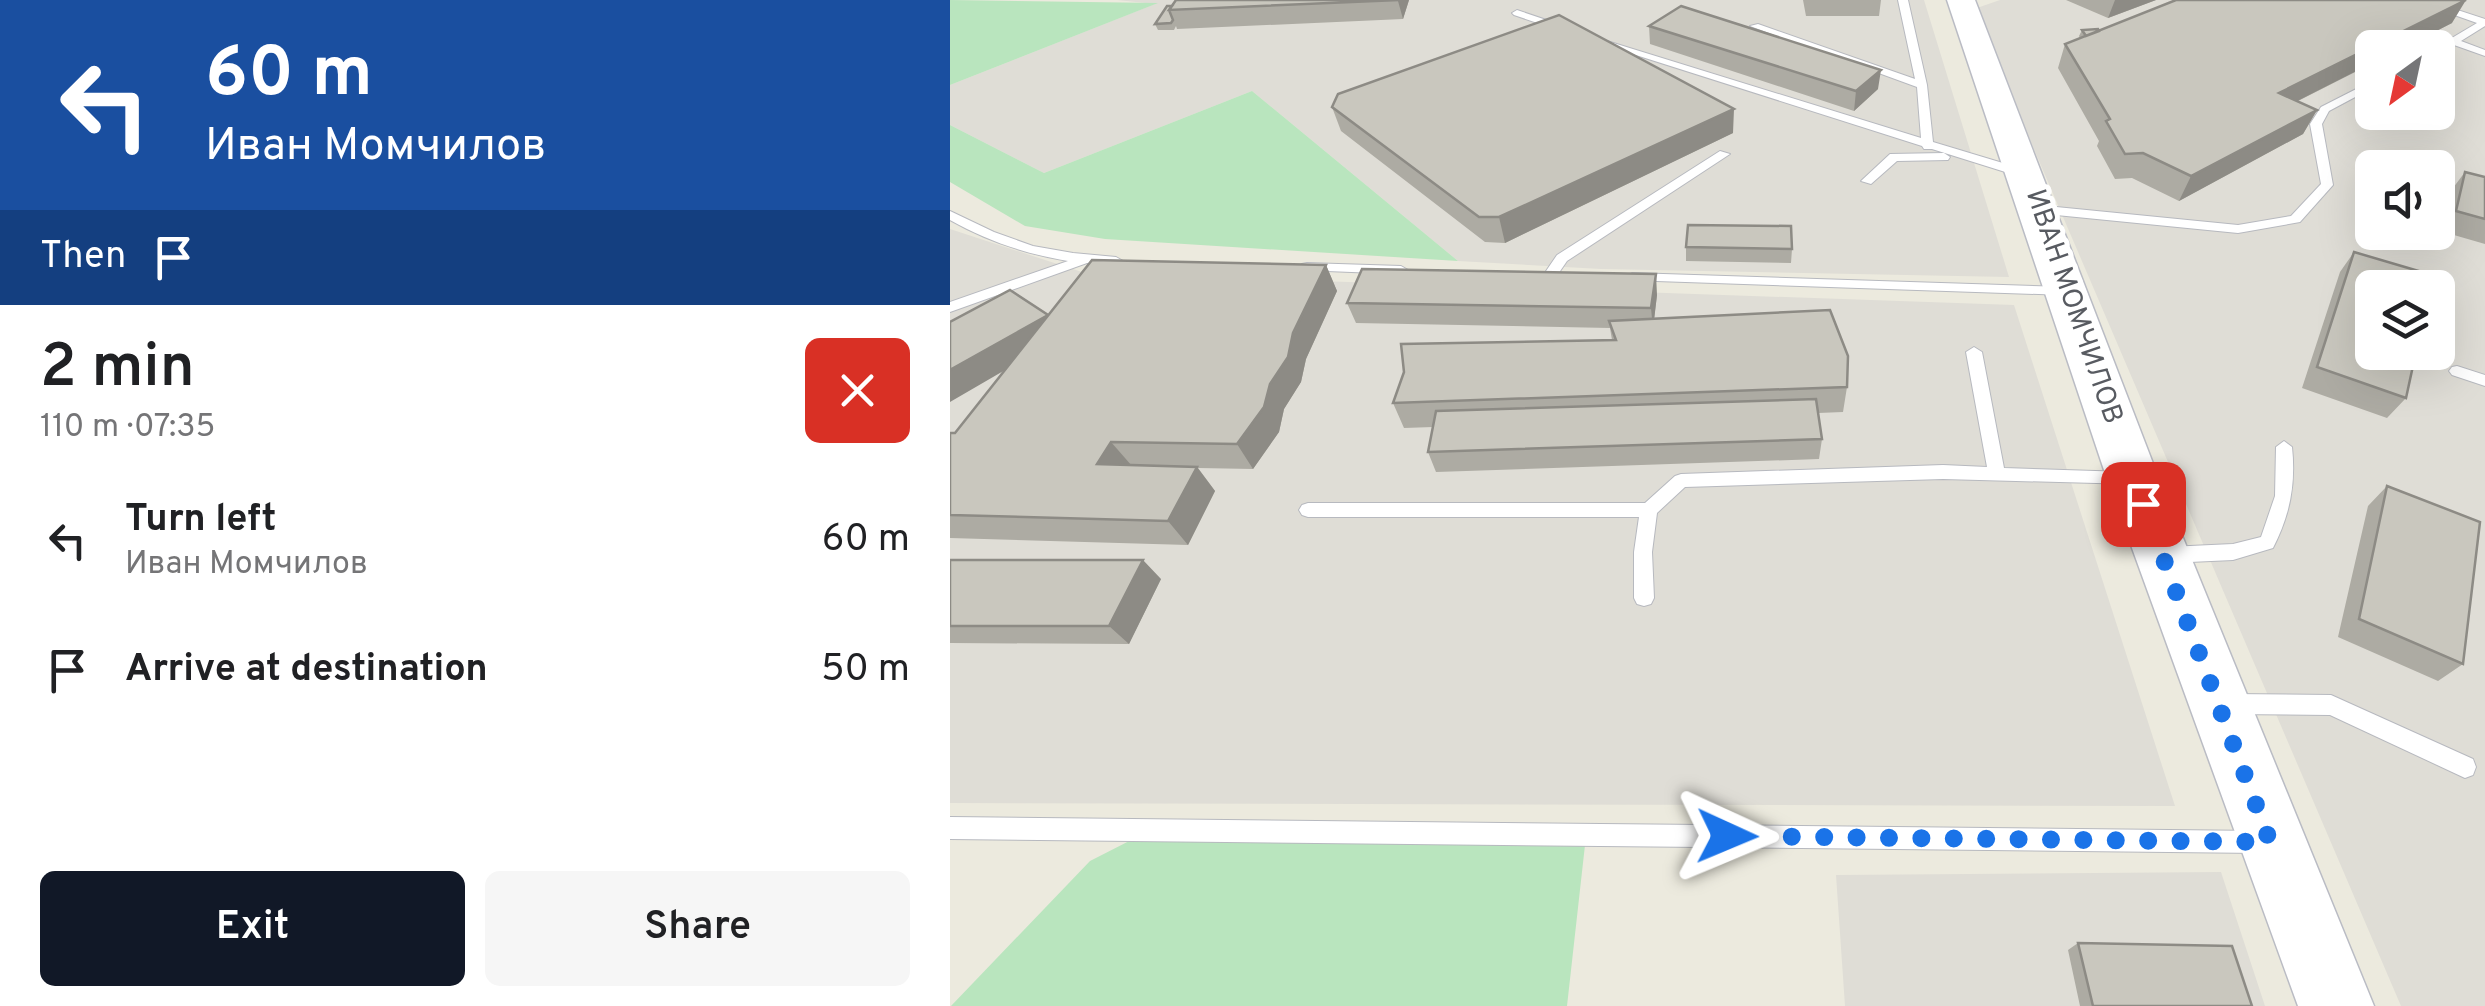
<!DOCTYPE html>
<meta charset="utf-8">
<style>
:root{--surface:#fff;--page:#f6f6f6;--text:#202124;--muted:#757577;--accent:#111827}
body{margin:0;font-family:Overpass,sans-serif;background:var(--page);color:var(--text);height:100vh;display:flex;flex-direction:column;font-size:38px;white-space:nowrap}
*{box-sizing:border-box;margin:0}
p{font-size:32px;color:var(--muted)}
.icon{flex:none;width:55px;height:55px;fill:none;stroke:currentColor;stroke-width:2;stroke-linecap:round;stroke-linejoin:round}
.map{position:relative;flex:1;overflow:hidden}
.details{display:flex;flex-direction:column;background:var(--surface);width:950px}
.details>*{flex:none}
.top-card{background:#1a4fa0;color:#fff;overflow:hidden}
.needle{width:65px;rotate:213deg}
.buttons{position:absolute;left:1405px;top:30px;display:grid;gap:20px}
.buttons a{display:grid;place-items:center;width:100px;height:100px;border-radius:15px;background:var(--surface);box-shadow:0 10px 40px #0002;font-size:50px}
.pin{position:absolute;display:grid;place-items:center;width:85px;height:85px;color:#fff;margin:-42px;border-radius:20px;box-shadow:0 5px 15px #0006}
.me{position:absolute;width:110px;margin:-55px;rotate:91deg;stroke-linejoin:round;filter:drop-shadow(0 0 8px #0008)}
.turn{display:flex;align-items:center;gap:35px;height:210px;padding:0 40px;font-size:45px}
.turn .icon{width:130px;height:130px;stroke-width:2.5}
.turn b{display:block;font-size:70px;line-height:85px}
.then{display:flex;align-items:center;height:95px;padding:0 40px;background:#0003;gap:20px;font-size:38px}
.round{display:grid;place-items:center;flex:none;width:105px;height:105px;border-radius:15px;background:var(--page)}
.head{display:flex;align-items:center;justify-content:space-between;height:170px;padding:0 40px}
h1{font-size:60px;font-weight:600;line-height:75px}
.cta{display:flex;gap:20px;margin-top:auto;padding:20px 40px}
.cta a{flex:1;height:115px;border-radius:15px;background:var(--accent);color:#fff;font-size:40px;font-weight:600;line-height:115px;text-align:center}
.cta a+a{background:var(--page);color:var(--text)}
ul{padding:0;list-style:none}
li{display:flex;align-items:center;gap:30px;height:130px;padding:0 40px}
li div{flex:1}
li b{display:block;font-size:38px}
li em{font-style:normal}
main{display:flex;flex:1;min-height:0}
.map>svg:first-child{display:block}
</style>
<main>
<section class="details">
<div class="top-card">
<div class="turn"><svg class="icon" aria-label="left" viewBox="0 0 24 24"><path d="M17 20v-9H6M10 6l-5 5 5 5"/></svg><div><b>60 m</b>Иван Момчилов</div></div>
<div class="then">Then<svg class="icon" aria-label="arrive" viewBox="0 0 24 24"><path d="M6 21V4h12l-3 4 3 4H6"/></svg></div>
</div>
<div class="head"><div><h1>2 min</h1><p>110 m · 07:35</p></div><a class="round" style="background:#d93025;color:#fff"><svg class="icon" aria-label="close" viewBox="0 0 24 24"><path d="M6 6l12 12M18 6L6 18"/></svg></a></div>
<ul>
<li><svg class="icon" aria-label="left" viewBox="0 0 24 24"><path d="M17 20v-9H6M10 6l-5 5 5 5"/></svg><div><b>Turn left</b><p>Иван Момчилов</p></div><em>60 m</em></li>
<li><svg class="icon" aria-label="arrive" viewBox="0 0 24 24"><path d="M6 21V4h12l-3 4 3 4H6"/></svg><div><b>Arrive at destination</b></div><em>50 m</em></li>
</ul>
<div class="cta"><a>Exit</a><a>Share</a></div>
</section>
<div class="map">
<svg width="1535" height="1006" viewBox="0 0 1535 1006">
<rect width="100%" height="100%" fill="#eceade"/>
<path fill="#dfddd6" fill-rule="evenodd" d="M 167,0 L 974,0 L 1059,277 L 651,269 L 508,261 L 302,91 L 94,173 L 0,125 L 0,85 L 205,4 Z
M 1050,0 L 1535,0 L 1535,1006 L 1451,1006 L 1024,9 ZM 1422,48 L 1488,48 L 1488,112 L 1422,112 ZM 1422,168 L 1488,168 L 1488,232 L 1422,232 ZM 1422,288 L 1488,288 L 1488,352 L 1422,352 Z
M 0,229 L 135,273 L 1064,305 L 1225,806 L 0,803 Z
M 1271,872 L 1315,1006 L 895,1006 L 886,875 Z"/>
<path fill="#b9e5be" d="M 0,0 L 208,3 L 0,85 Z
M 302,91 L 508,261 L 155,239 L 75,226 L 0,182 L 0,125 L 94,173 Z
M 193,834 L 635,845 L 617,1006 L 1,1006 L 140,861 Z"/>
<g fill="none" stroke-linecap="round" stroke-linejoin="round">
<g stroke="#b7b9bf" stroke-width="2">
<path id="lane" d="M 948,0 L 958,0 L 977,85 L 983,142 L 1076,170 L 1076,176 L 1068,176 L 982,149 L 974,149 L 972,146 L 648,43 L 657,41 L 971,138 L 967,87 L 800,26 L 808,24 L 965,79 Z
M 1462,0 L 1477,0 L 1535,19 L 1535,26 L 1511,41 L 1535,50 L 1535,56 L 1504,45 L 1488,53 L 1488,48 L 1485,48 L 1527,23 Z
M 567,10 L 617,27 L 619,29 L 611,31 L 564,15 L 562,13 Z
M 1422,81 L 1422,88 L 1379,111 L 1372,124 L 1383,185 L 1350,222 L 1288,233 L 1086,213 L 1080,209 L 1086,205 L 1288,225 L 1341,216 L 1371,184 L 1360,124 L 1371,107 Z
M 770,151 L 780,154 L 617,261 L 606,277 L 596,277 L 594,274 L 607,255 Z
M 994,153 L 1000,157 L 998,160 L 947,161 L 921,184 L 911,181 L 940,154 Z
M 0,211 L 44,232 L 83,246 L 123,253 L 166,257 L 173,261 L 166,265 L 137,263 L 0,312 L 0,302 L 118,261 C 76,254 37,241 0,220 Z
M 357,263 L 451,266 L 458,270 L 451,274 L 352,270 L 352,264 Z
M 682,273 L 1115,287 L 1122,291 L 1115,295 L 677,280 L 675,277 Z
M 1024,347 L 1032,352 L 1054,468 L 1177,472 L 1186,479 L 1183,484 L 993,479 L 735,487 L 707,513 L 702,552 L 704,598 L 701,604 L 694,606 L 687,604 L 684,598 L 684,552 L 689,517 L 358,517 L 352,515 L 349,510 L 352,505 L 358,503 L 695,503 L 725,476 L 731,474 L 993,465 L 1037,467 L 1016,352 Z
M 1507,366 L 1535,375 L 1535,386 L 1502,375 L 1499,371 L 1502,367 Z
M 1334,441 L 1342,447 C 1346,484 1340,515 1323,548 L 1283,560 L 1218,563 L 1212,560 L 1209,555 L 1212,550 L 1218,547 L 1283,544 L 1311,537 L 1325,496 L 1326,447 Z
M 1279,694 L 1381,695 L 1523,759 L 1526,767 L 1523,775 L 1515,778 L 1380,715 L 1279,714 L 1272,711 L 1269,704 L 1272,697 Z
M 0,817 L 1310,831 L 1318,834 L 1321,842 L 1318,850 L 1310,853 L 0,839 Z"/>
</g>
<g stroke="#babcc4" stroke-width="3">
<path id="secondary" d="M 997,0 L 1025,0 L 1209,479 L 1424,1006 L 1348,1006 L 1157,479 Z"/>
</g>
<use href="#lane" fill="#fff" fill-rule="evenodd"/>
<use href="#secondary" fill="#fff" fill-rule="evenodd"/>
</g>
<path fill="#adaba3" d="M 226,0 L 459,0 L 453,19 L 227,29 L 226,26 L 224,30 L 208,30 L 205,24 Z
M 853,0 L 931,0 L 929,16 L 856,16 Z
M 1116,0 L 1206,0 L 1158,18 Z
M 1502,23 L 1348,101 L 1367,110 L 1353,134 L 1229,201 L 1182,178 L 1165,179 L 1147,146 L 1149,141 L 1108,68 L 1115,44 L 1130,38 L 1129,36 L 1132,30 L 1149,31 Z
M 699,26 L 928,89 L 904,111 L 700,44 Z
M 382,107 L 783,133 L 555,243 L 535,242 L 391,131 Z
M 1515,172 L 1535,177 L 1535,244 L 1490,231 L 1500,192 Z
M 736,247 L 842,249 L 841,263 L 736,261 Z
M 1404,252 L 1456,398 L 1437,418 L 1352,388 L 1390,272 Z
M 376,265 L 387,291 L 356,359 L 351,382 L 334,409 L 329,432 L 303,469 L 248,468 L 265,491 L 238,545 L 0,538 L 0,433 L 5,433 L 99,315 Z
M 707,295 L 704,319 L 897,387 L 893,412 L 868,413 L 872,439 L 869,459 L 486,472 L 478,452 L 483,427 L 454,428 L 443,403 L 662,340 L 660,328 L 406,323 L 397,303 Z
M 1437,486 L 1513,664 L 1488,681 L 1388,637 L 1418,506 Z
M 0,560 L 211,579 L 179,644 L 0,643 Z
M 1128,943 L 1302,1006 L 1130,1006 L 1118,950 Z"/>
<path fill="#8d8b85" d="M 449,0 L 459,0 L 453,19 L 448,1 Z
M 1165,0 L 1206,0 L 1158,18 Z
M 1516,0 L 1502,23 L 1453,48 L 1422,48 L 1422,63 L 1316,117 L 1329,93 Z
M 931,70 L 928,89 L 904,111 L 906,91 Z
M 784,109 L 783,133 L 555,243 L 549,217 Z
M 1367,110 L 1353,134 L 1229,201 L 1241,176 Z
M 376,265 L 387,291 L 356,359 L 351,382 L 334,409 L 329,432 L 303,469 L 287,444 L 320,384 Z
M 706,274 L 707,295 L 703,329 L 701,308 Z
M 98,315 L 115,335 L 0,402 L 0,370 Z
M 161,442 L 182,466 L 147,464 Z
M 247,467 L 265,491 L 238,545 L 218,521 Z
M 193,560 L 211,579 L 179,644 L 159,626 Z"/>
<path fill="#c9c7be" stroke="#8d8b85" stroke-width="2.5" d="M 226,0 L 449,0 L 219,10 Z
M 1226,0 L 1516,0 L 1329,93 L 1367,110 L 1241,176 L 1193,153 L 1175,154 L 1156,121 L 1160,119 L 1115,44 Z
M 217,6 L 222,6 L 219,10 L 223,20 L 221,23 L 205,24 Z
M 731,6 L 931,70 L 906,91 L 699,26 Z
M 609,15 L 784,109 L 549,217 L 529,217 L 382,107 L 388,94 Z
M 1148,29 L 1149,31 L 1136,36 L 1132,30 Z
M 1515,172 L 1535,177 L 1535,219 L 1506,211 Z
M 738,225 L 841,226 L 842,249 L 736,247 Z
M 1404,252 L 1482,275 L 1480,288 L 1422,288 L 1422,352 L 1466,352 L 1456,398 L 1367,367 Z
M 142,260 L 376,265 L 343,333 L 338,357 L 320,384 L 314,407 L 287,444 L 161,442 L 147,464 L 247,467 L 218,521 L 0,515 L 0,433 L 5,433 Z
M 412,269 L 706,274 L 701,308 L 397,303 Z
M 60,290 L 98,315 L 0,370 L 0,322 Z
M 880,310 L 898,356 L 897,387 L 443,403 L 454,372 L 451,344 L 666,340 L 659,321 Z
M 866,399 L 872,439 L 478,452 L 486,411 Z
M 1437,486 L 1530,522 L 1513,664 L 1409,619 Z
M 0,560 L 193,560 L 159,626 L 0,626 Z
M 1128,943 L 1282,946 L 1302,1006 L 1143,1006 Z"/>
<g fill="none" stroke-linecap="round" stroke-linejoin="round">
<path stroke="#1a73e8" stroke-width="18" stroke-dasharray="0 32.4" d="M 777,836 L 1320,842 L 1193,504"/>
</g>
<g text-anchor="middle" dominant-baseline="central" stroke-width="10" stroke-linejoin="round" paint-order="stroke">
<g font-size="28" fill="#585b61" stroke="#fff">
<text transform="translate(1123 307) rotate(71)">ИВАН МОМЧИЛОВ</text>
</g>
</g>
</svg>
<div class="buttons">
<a><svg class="needle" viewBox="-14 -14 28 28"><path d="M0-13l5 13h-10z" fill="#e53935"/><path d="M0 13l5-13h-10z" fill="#757577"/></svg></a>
<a><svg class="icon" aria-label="sound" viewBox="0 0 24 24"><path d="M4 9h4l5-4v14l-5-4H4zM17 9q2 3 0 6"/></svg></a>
<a><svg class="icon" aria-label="layers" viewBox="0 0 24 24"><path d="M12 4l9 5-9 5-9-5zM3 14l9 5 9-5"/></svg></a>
</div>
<div class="pin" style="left:1193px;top:504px;background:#d93025"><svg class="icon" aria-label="arrive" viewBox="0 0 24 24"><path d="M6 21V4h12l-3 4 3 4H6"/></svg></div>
<svg class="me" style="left:777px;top:836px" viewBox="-20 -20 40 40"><path d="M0-17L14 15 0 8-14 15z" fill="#1a73e8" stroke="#fff" stroke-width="4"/></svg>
</div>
</main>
